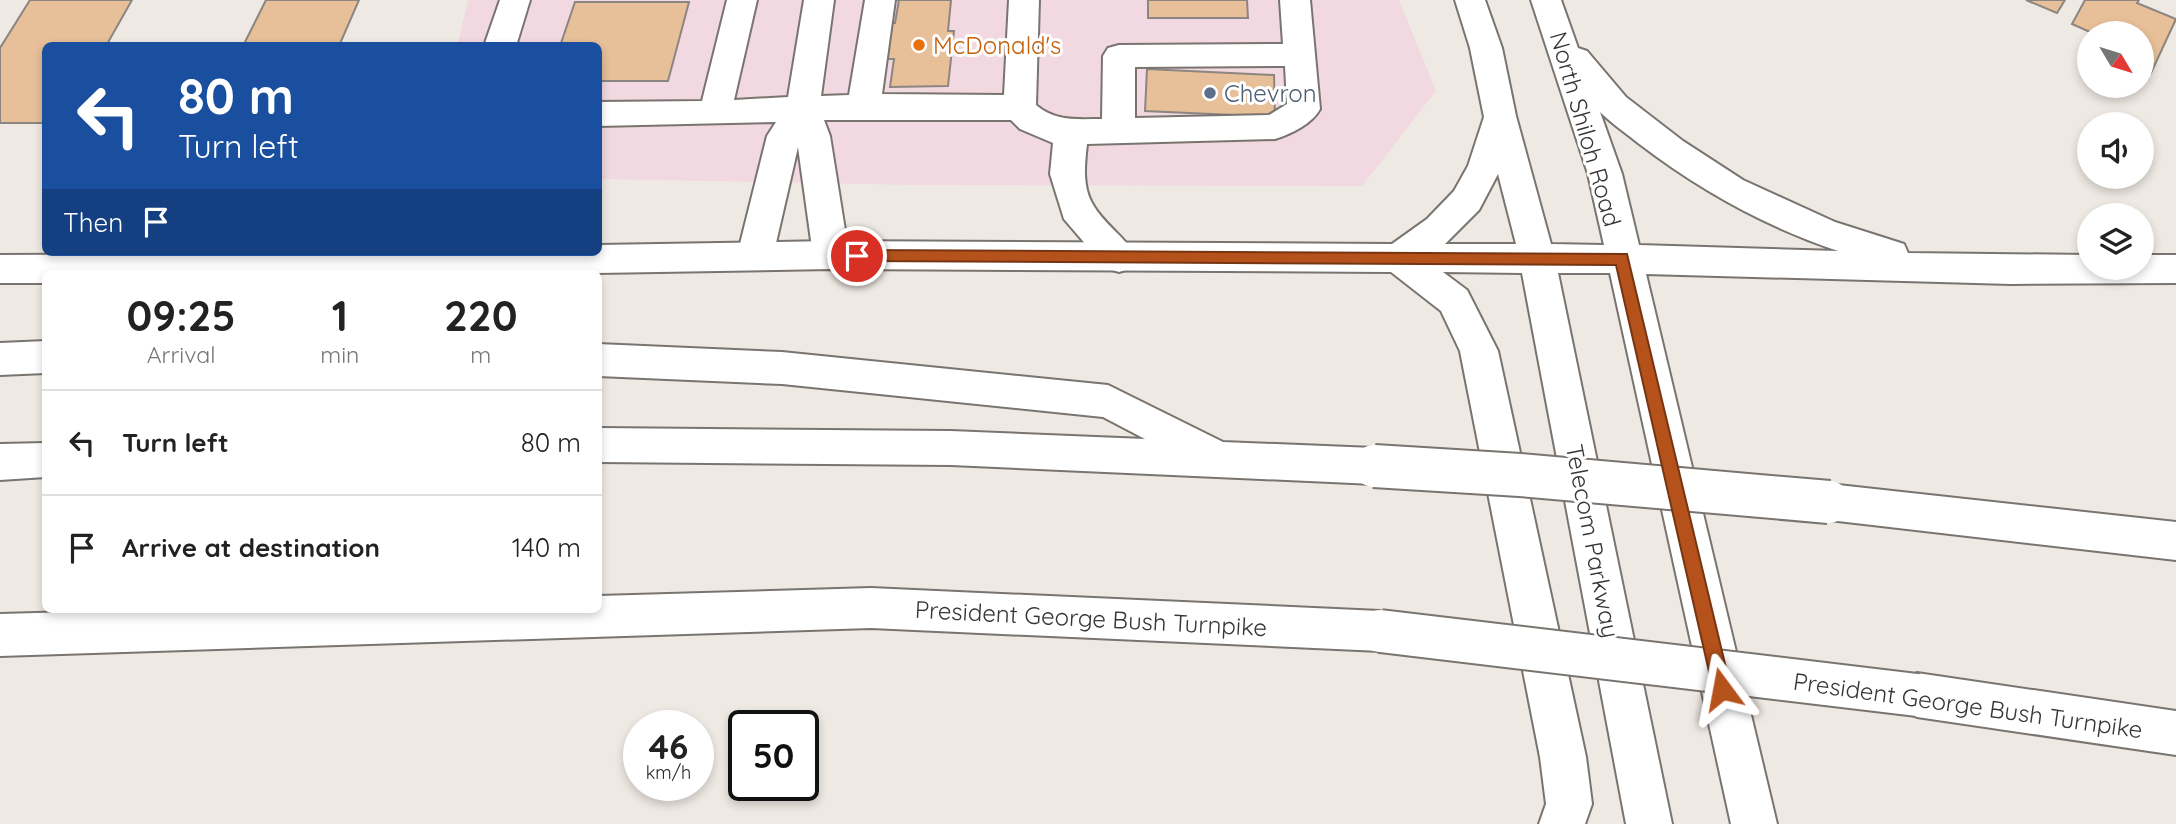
<!DOCTYPE html>
<style>
:root{--surface:#fff;--page:#f6f6f6;--text:#222;--muted:#767676;--line:#e0e0e0}
body{margin:0;font-family:Quicksand,sans-serif;background:var(--page);color:var(--text);height:100vh;display:flex;flex-direction:column;font-size:26px;white-space:nowrap}
*{box-sizing:border-box;margin:0}
p{font-size:23px;color:var(--muted)}
.icon{flex:none;width:38px;height:38px;fill:none;stroke:currentColor;stroke-width:2;stroke-linecap:round;stroke-linejoin:round}
.map{position:relative;flex:1;overflow:hidden}
.sheet{position:absolute;left:42px;top:270px;width:560px;height:343px;display:flex;flex-direction:column;background:var(--surface);border-radius:10px;box-shadow:0 4px 10px #0003}
.sheet>*{flex:none}
.guide{position:absolute;left:42px;top:42px;width:560px;height:214px;border-radius:10px;box-shadow:0 4px 10px #0003;background:#1a4fa0;color:#fff;overflow:hidden}
.needle{width:46px;rotate:128deg}
.fabs{position:absolute;left:2077px;top:21px;display:grid;gap:14px}
.fabs a{display:grid;place-items:center;width:77px;height:77px;border-radius:50%;background:var(--surface);box-shadow:0 4px 10px #0003;font-size:35px}
.speed{position:absolute;left:623px;top:710px;display:flex;gap:14px;font-size:35px;font-weight:700;text-align:center}
.speed>*{display:grid;place-content:center;width:91px;height:91px;border-radius:50%;background:var(--surface);box-shadow:0 4px 10px #0003;line-height:1}
.speed small{font-size:18px;font-weight:400}
.speed .limit{border:4px solid #111;border-radius:10px;background:#fff;color:#111}
.pin{position:absolute;display:grid;place-items:center;width:60px;height:60px;color:#fff;margin:-30px;border:4px solid #fff;border-radius:50%;box-shadow:0 2px 7px #0007}
.me{position:absolute;width:77px;margin:-38px;rotate:347deg;stroke-linejoin:round;filter:drop-shadow(0 0 5px #0008)}
.turn{display:flex;align-items:center;gap:24px;height:147px;padding:0 21px;font-size:32px}
.turn .icon{width:91px;height:91px;stroke-width:2.5}
.turn b{display:block;font-size:49px;line-height:60px}
.then{display:flex;align-items:center;height:66px;padding:0 21px;background:#0003;gap:14px;font-size:26px}
.eta{display:flex;justify-content:space-evenly;align-items:center;height:119px;text-align:center}
.eta b{font-size:42px;font-weight:800;line-height:49px}
ul{padding:0;list-style:none}
li{display:flex;align-items:center;gap:21px;height:105px;padding:0 21px;border-top:2px solid var(--line)}
li div{flex:1}
li b{display:block;font-size:26px}
li em{font-style:normal}
.map>svg:first-child{display:block}
</style>
<div class="map">
<svg width="2176" height="824" viewBox="0 0 2176 824">
<rect width="100%" height="100%" fill="#efe9e3"/>
<path fill="#f2d8e0" d="M 468,0 L 1399,0 L 1436,91 L 1362,186 L 918,185 L 599,179 L 598,46 L 457,46 Z"/>
<path fill="#e7bf99" stroke="#8b8681" stroke-width="2" d="M 30,0 L 132,0 L 106,46 L 46,46 L 46,123 L 0,123 L 0,48 Z
M 266,0 L 359,0 L 339,46 L 243,46 Z
M 893,0 L 951,0 L 948,31 L 954,31 L 948,86 L 890,87 L 894,59 L 884,59 L 889,23 L 895,23 L 899,0 Z
M 1148,0 L 1247,0 L 1248,18 L 1148,18 Z
M 2026,0 L 2065,0 L 2057,13 Z
M 2085,0 L 2139,0 L 2137,3 L 2176,19 L 2151,73 L 2142,69 L 2142,33 L 2090,33 L 2090,47 L 2083,44 L 2090,32 L 2072,24 Z
M 575,2 L 689,2 L 668,81 L 598,81 L 598,46 L 560,46 Z
M 1147,69 L 1274,75 L 1275,117 L 1145,111 Z"/>
<g fill="none" stroke-linecap="round" stroke-linejoin="round">
<g stroke="#79746f" stroke-width="4">
<path id="minor" d="M 500,0 L 530,0 L 516,46 L 484,46 Z
M 727,0 L 757,0 L 734,100 L 788,97 L 804,0 L 834,0 L 821,96 L 849,95 L 865,0 L 895,0 L 882,94 L 1004,95 L 1009,0 L 1039,0 L 1036,105 C 1056,122 1077,119 1102,119 L 1103,56 L 1108,48 L 1119,45 L 1283,44 L 1280,0 L 1310,0 L 1320,109 C 1312,124 1291,134 1275,139 L 1087,144 C 1085,163 1082,185 1092,203 C 1103,224 1126,237 1137,258 L 1132,268 L 1119,272 L 1106,268 L 1064,219 L 1050,174 L 1053,143 L 1020,129 L 1011,120 L 824,120 L 830,136 L 849,255 L 844,265 L 831,269 L 818,265 L 813,255 L 798,147 L 773,256 L 768,266 L 755,270 L 742,266 L 737,256 L 767,136 L 776,122 L 598,126 L 598,102 L 702,101 ZM 1285,66 L 1287,104 L 1269,115 L 1135,118 L 1135,67 Z"/>
</g>
<g stroke="#79746f" stroke-width="4">
<path id="major" d="M 1455,0 L 1485,0 L 1502,48 L 1516,116 L 1551,244 L 1604,245 L 1588,174 L 1531,0 L 1561,0 L 1578,48 L 1587,51 L 1626,97 L 1683,141 L 1743,180 L 1835,222 L 1904,244 L 1908,253 L 2090,255 L 2090,268 L 2142,268 L 2142,255 L 2176,255 L 2176,283 L 2011,284 L 1646,274 L 1777,824 L 1731,824 L 1610,273 L 1558,273 L 1672,824 L 1626,824 L 1522,273 L 1443,272 L 1467,290 L 1498,351 L 1586,757 L 1592,804 L 1585,824 L 1539,824 L 1546,804 L 1540,757 L 1460,351 L 1441,311 L 1391,272 L 831,269 L 598,273 L 46,273 L 46,283 L 0,283 L 0,255 L 598,252 L 598,245 L 831,241 L 1392,244 L 1427,219 L 1454,191 L 1468,166 L 1484,117 L 1470,48 ZM 1600,112 C 1611,123 1626,133 1638,143 C 1698,189 1766,227 1838,251 L 1639,245 L 1622,174 ZM 1498,174 L 1516,244 L 1445,244 L 1479,210 Z"/>
</g>
<g stroke="#79746f" stroke-width="4">
<path id="highway" d="M 46,341 L 46,373 L 0,375 L 0,343 Z
M 598,344 L 782,352 L 1108,385 L 1223,442 L 1374,448 L 1388,454 L 1394,466 L 1388,478 L 1374,484 L 951,465 L 598,462 L 598,428 L 951,431 L 1145,439 L 1103,417 L 782,384 L 598,376 Z
M 46,443 L 46,477 L 0,480 L 0,444 Z
M 1829,484 L 2176,522 L 2176,560 L 1829,520 L 1815,515 L 1809,502 L 1815,489 Z
M 871,588 L 1380,611 L 1395,617 L 1401,631 L 1395,645 L 1380,651 L 871,628 L 0,656 L 0,614 L 180,609 L 598,609 L 598,596 Z
M 1917,673 L 2176,711 L 2176,755 L 1917,717 L 1901,710 L 1895,695 L 1901,680 Z"/>
</g>
<use href="#minor" fill="#fff" fill-rule="evenodd"/>
<use href="#major" fill="#fff" fill-rule="evenodd"/>
<use href="#highway" fill="#fff" fill-rule="evenodd"/>
<g stroke="#79746f" stroke-width="46" stroke-linecap="butt">
<path id="highway-bridge" d="M 1374,466 L 1520,475 L 1829,502
M 1380,631 L 1917,695"/>
</g>
<use href="#highway-bridge" stroke="#fff" stroke-width="42"/>
</g>
<path fill="#b5511b" stroke="#763512" stroke-width="2" d="M 857,250 L 1627,254 L 1731,689 L 1729,696 L 1722,698 L 1716,696 L 1713,689 L 1616,265 L 857,261 L 850,256 Z"/>
<circle fill="#e8710a" stroke="#fff" stroke-width="2.5" cx="919" cy="45" r="7"/>
<circle fill="#5c6f8a" stroke="#fff" stroke-width="2.5" cx="1210" cy="93" r="7"/>
<g text-anchor="middle" dominant-baseline="central" stroke-width="6" stroke-linejoin="round" paint-order="stroke">
<g font-size="24" fill="#c56008" stroke="#fff" text-anchor="start">
<text x="933" y="45">McDonald's</text>
</g>
<g font-size="24" fill="#4e5e75" stroke="#fff" text-anchor="start">
<text x="1224" y="93">Chevron</text>
</g>
<g font-size="24" fill="#393634" stroke="#fff">
<text transform="translate(1586 129) rotate(74)">North Shiloh Road</text>
<text transform="translate(1593 541) rotate(79)">Telecom Parkway</text>
<text transform="translate(1091 618) rotate(3)">President George Bush Turnpike</text>
<text transform="translate(1968 705) rotate(8)">President George Bush Turnpike</text>
</g>
</g>
</svg>
<div class="fabs">
<a><svg class="needle" viewBox="-14 -14 28 28"><path d="M0-13l5 13h-10z" fill="#e53935"/><path d="M0 13l5-13h-10z" fill="#767676"/></svg></a>
<a><svg class="icon" aria-label="sound" viewBox="0 0 24 24"><path d="M4 9h4l5-4v14l-5-4H4zM17 9q2 3 0 6"/></svg></a>
<a><svg class="icon" aria-label="layers" viewBox="0 0 24 24"><path d="M12 4l9 5-9 5-9-5zM3 14l9 5 9-5"/></svg></a>
</div>
<div class="speed"><div>46<small>km/h</small></div><div class="limit">50</div></div>
<div class="pin" style="left:857px;top:256px;background:#d93025"><svg class="icon" aria-label="arrive" viewBox="0 0 24 24"><path d="M6 21V4h12l-3 4 3 4H6"/></svg></div>
<svg class="me" style="left:1722px;top:689px" viewBox="-20 -20 40 40"><path d="M0-17L14 15 0 8-14 15z" fill="#b5511b" stroke="#fff" stroke-width="4"/></svg>
<div class="guide">
<div class="turn"><svg class="icon" aria-label="left" viewBox="0 0 24 24"><path d="M17 20v-9H6M10 6l-5 5 5 5"/></svg><div><b>80 m</b>Turn left</div></div>
<div class="then">Then<svg class="icon" aria-label="arrive" viewBox="0 0 24 24"><path d="M6 21V4h12l-3 4 3 4H6"/></svg></div>
</div>
<section class="sheet">
<div class="eta">
<div><b>09:25</b><p>Arrival</p></div>
<div><b>1</b><p>min</p></div>
<div><b>220</b><p>m</p></div>
</div>
<ul>
<li><svg class="icon" aria-label="left" viewBox="0 0 24 24"><path d="M17 20v-9H6M10 6l-5 5 5 5"/></svg><div><b>Turn left</b></div><em>80 m</em></li>
<li><svg class="icon" aria-label="arrive" viewBox="0 0 24 24"><path d="M6 21V4h12l-3 4 3 4H6"/></svg><div><b>Arrive at destination</b></div><em>140 m</em></li>
</ul>
</section>
</div>
